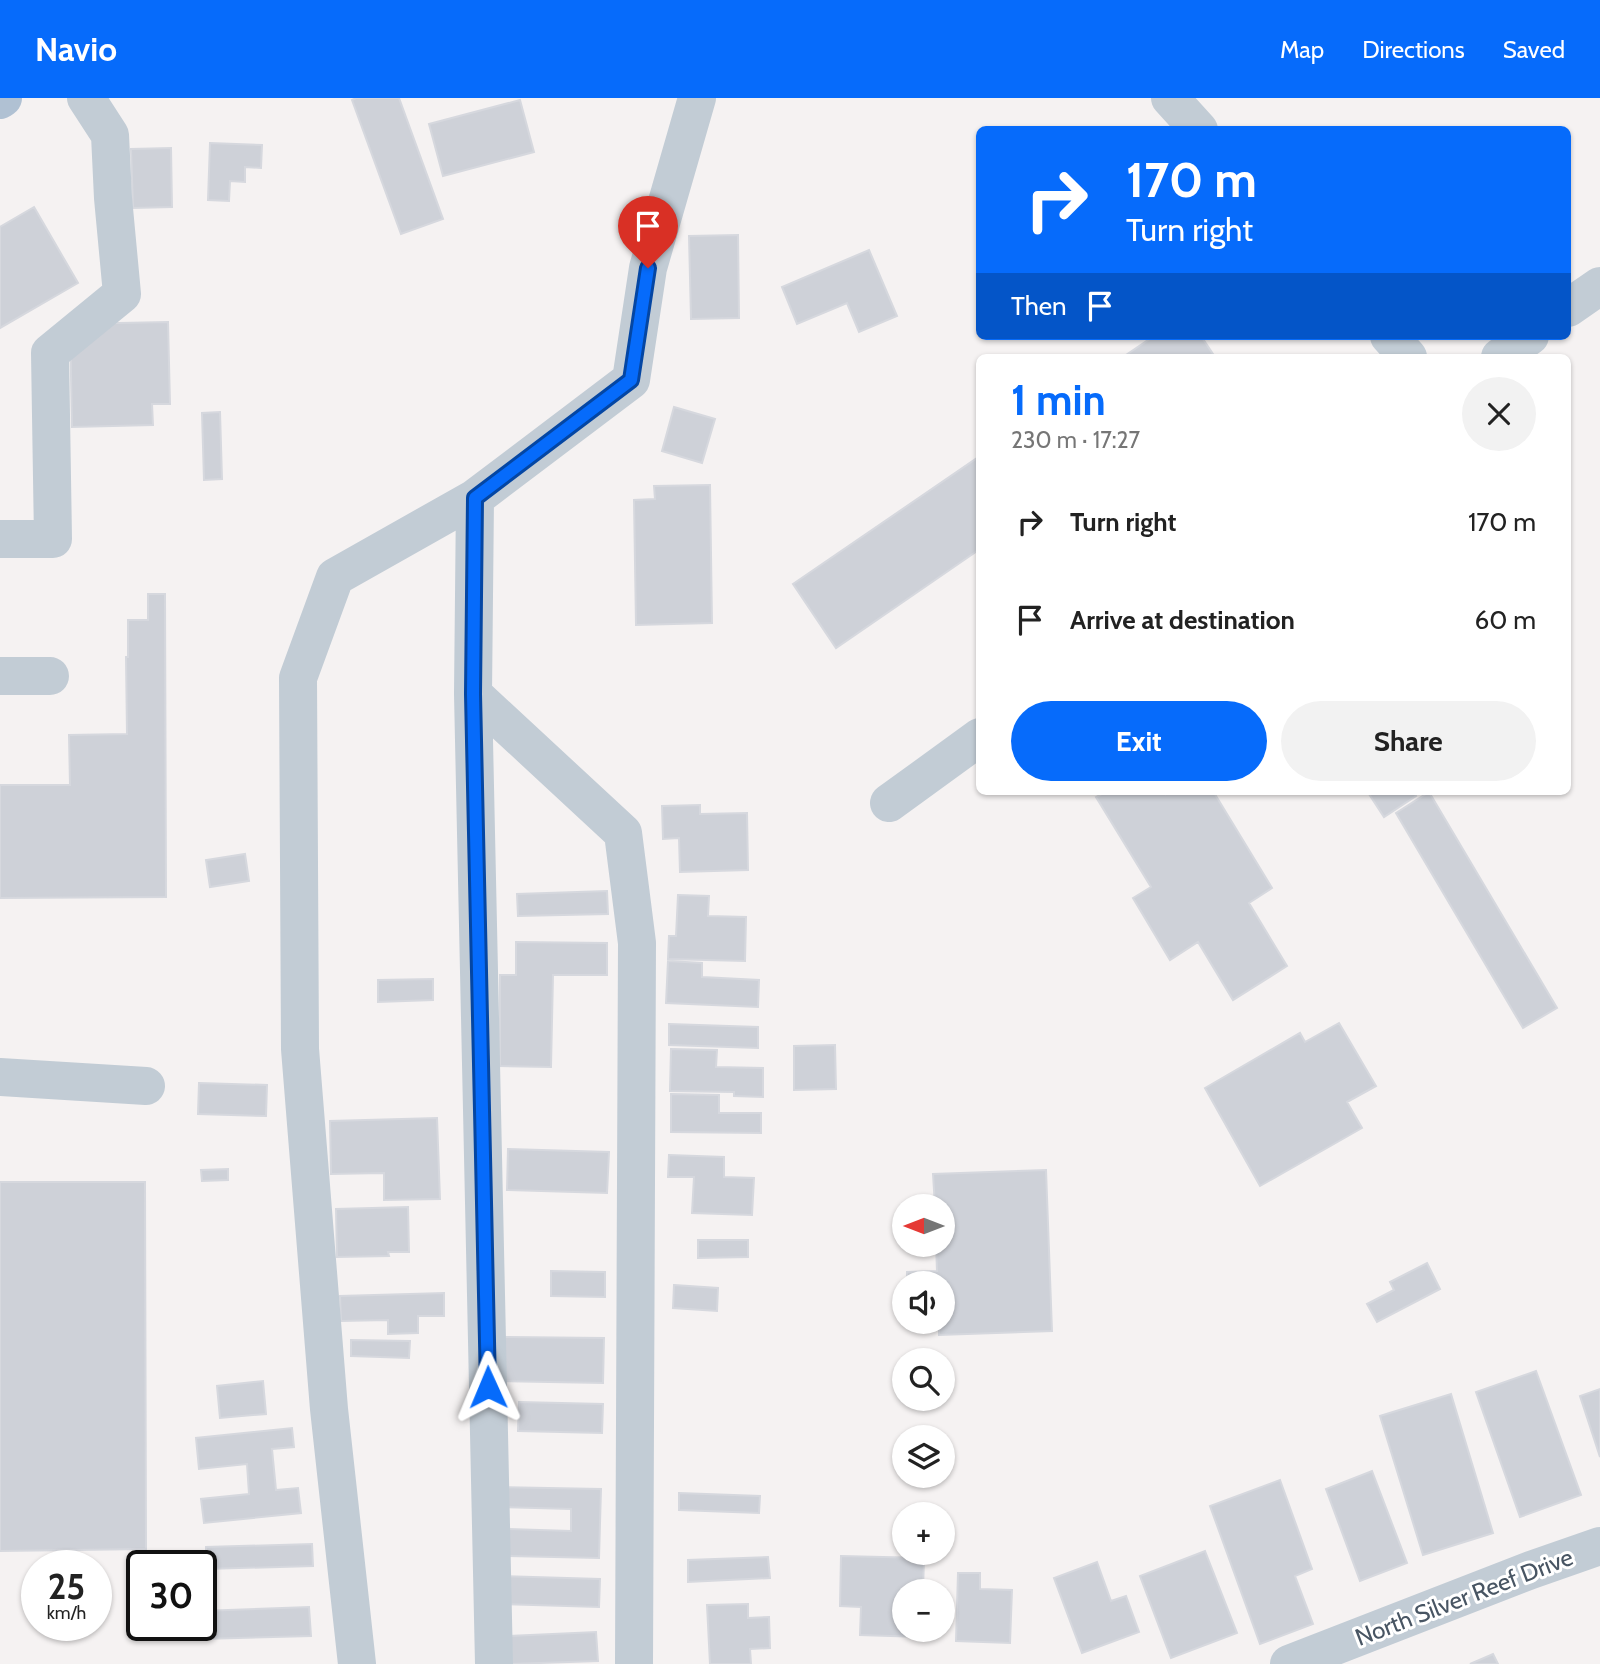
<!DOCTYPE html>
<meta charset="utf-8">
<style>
:root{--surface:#fff;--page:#f2f2f2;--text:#222;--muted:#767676;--accent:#066bfb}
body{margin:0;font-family:Cabin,sans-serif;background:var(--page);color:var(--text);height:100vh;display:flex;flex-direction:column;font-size:26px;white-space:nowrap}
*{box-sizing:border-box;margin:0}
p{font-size:23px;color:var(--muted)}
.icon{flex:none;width:38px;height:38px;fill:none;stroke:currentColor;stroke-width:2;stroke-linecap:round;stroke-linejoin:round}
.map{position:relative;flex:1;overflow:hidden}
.side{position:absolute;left:976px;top:256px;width:595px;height:441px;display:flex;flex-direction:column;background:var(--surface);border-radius:10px;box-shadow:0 2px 5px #0004}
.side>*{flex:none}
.top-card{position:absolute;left:976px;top:28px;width:595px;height:214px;border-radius:10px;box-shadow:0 2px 5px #0004;background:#066bfb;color:#fff;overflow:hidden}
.needle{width:46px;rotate:270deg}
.buttons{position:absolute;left:892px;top:1096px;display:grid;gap:14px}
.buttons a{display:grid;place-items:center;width:63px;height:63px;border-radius:50%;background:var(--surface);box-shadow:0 2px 5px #0004;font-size:35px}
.speed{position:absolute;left:21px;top:1452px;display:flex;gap:14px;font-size:35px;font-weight:700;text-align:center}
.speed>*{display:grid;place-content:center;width:91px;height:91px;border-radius:50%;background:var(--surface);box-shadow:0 2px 5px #0004;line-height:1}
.speed small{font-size:18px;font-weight:400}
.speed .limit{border:4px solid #111;border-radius:10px;background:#fff;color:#111}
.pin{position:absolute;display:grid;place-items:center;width:60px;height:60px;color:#fff;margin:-72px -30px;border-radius:50% 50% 50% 0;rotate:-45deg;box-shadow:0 0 7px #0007}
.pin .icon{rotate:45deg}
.me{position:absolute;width:77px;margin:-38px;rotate:359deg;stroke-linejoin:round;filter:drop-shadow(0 0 5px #0008)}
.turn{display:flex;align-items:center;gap:24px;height:147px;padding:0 35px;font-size:32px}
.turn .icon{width:91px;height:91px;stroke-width:2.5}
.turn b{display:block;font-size:49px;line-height:60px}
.then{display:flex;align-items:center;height:66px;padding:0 35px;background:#0003;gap:14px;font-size:26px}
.round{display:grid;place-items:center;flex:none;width:74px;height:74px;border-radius:37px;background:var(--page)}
.headline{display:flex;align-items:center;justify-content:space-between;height:119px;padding:0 35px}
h1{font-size:42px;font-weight:700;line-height:52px;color:var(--accent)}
.button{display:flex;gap:14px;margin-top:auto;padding:14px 35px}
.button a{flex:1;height:80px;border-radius:42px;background:var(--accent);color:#fff;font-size:28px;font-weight:700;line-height:80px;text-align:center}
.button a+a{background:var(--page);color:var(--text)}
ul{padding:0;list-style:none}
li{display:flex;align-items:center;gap:21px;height:98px;padding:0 35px}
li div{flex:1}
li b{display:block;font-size:26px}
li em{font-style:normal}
header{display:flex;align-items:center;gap:42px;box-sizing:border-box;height:98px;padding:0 35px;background:var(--accent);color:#fff}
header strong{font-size:33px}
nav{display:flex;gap:38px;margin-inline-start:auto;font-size:24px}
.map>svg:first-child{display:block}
</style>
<header>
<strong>Navio</strong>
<nav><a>Map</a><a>Directions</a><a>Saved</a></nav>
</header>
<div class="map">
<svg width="1600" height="1566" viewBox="0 0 1600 1566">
<rect width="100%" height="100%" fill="#f5f2f2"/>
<path fill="#ced1d8" stroke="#d6d8de" stroke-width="2" d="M 356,0 L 399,0 L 443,121 L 401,136 L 352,2 Z
M 520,2 L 534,54 L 443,78 L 429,26 Z
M 210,45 L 262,47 L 261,70 L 245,69 L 245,84 L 230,83 L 229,103 L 208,102 Z
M 171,50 L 172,109 L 133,110 L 131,51 Z
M 34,109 L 78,185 L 0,230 L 0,129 Z
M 738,137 L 739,220 L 691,221 L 689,138 Z
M 869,152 L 897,218 L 859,234 L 847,205 L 797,226 L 782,189 Z
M 168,224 L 170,306 L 152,306 L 153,327 L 72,329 L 70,226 Z
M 1154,238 L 1201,238 L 1215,259 L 1123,259 Z
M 674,309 L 715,321 L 702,365 L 662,353 Z
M 220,314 L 222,381 L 204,382 L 202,315 Z
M 980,358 L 980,451 L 836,550 L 793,486 Z
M 710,387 L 712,525 L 636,527 L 634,402 L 655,401 L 654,388 Z
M 148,496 L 165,496 L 166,799 L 0,800 L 0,687 L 70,687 L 69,637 L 127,636 L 126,559 L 128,559 L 128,522 L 148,522 Z
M 1107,693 L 1165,693 L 1166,696 L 1170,693 L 1213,693 L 1272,790 L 1249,805 L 1287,868 L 1233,902 L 1198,844 L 1170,862 L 1133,800 L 1151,789 L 1096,699 Z
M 1367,693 L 1413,693 L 1416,698 L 1384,719 Z
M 1429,694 L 1557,910 L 1523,930 L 1396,715 Z
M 700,707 L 700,716 L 747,715 L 748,772 L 680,774 L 679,740 L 663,741 L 662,708 Z
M 245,756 L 249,783 L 210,789 L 206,762 Z
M 607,793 L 608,816 L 518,818 L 517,796 Z
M 678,797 L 709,798 L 708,818 L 746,819 L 745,863 L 668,861 L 669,838 L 676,838 Z
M 516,844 L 607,845 L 607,877 L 553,877 L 551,969 L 500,968 L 500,877 L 516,877 Z
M 668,863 L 702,865 L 702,879 L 759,882 L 758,909 L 666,905 Z
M 433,881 L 433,902 L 378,904 L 378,882 Z
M 1339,925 L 1376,988 L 1347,1004 L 1362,1030 L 1260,1088 L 1205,990 L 1300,935 L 1305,944 Z
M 669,926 L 758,929 L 758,950 L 669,947 Z
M 835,947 L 836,991 L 794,992 L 794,948 Z
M 671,951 L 717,952 L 716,969 L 763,970 L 763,999 L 734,998 L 734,994 L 670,993 Z
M 199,985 L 267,987 L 266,1018 L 198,1016 Z
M 671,996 L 719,997 L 719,1015 L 761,1015 L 761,1035 L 671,1034 Z
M 437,1020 L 440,1101 L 384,1102 L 384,1075 L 331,1076 L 330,1023 Z
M 508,1051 L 609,1054 L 607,1095 L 507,1092 Z
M 669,1057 L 724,1059 L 724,1079 L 754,1080 L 752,1117 L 692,1115 L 694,1079 L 668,1079 Z
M 228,1071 L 228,1082 L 202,1083 L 201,1072 Z
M 1046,1072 L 1052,1233 L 939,1237 L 939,1223 L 943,1223 L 943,1185 L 907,1185 L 907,1174 L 937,1173 L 936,1146 L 943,1146 L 943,1108 L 935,1108 L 933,1076 Z
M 0,1084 L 145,1084 L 146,1451 L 0,1453 Z
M 408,1109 L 409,1154 L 388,1154 L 389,1158 L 337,1159 L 336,1111 Z
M 698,1142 L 748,1142 L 748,1159 L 698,1160 Z
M 1427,1165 L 1440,1191 L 1377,1224 L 1367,1206 L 1394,1192 L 1390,1184 Z
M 551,1173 L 605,1174 L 605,1199 L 551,1198 Z
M 674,1187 L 718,1190 L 717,1213 L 673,1210 Z
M 444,1195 L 444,1218 L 418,1218 L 418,1235 L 388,1236 L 388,1222 L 341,1223 L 340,1198 Z
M 498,1239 L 604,1240 L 603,1285 L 497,1283 Z
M 351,1242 L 410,1243 L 409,1260 L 351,1258 Z
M 1536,1273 L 1581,1397 L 1520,1419 L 1476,1294 Z
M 263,1283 L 266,1316 L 220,1320 L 217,1288 Z
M 1600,1291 L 1600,1359 L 1580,1298 Z
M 1451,1296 L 1493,1435 L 1423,1457 L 1380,1318 Z
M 519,1304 L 603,1306 L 602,1335 L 518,1333 Z
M 292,1330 L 294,1349 L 272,1351 L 276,1392 L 298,1390 L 301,1415 L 204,1425 L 201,1401 L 249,1396 L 247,1366 L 199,1371 L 196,1340 Z
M 1372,1373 L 1407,1465 L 1360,1483 L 1326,1391 Z
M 1280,1382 L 1312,1471 L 1295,1478 L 1313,1526 L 1260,1546 L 1210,1408 Z
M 501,1389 L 601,1391 L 599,1460 L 504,1458 L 504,1431 L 571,1433 L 571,1411 L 501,1409 Z
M 679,1395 L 760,1398 L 759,1415 L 679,1412 Z
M 312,1446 L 313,1468 L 206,1471 L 206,1449 Z
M 1205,1453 L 1237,1535 L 1171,1560 L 1140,1478 Z
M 841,1458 L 924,1460 L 923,1493 L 905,1493 L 905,1531 L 922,1531 L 921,1539 L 860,1537 L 861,1509 L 840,1508 Z
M 768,1459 L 770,1480 L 688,1484 L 688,1462 Z
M 1097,1464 L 1111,1503 L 1126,1498 L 1139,1534 L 1082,1555 L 1054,1480 Z
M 958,1475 L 980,1475 L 980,1491 L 1012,1492 L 1010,1545 L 956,1543 Z
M 502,1478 L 600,1481 L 599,1509 L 501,1506 Z
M 748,1506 L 748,1520 L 769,1519 L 770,1550 L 750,1551 L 751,1566 L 710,1566 L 707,1507 Z
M 309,1509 L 311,1538 L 202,1541 L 201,1513 Z
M 596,1534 L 598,1563 L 510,1566 L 509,1538 Z
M 1493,1556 L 1498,1566 L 1470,1566 Z"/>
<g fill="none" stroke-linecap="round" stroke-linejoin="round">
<path stroke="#c2ccd5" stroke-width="38" d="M 1170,0 L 1199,32
M 1568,210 L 1600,188
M 1389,238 L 1408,259
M 1500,259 L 1530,238
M 475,400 L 473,596 L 494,1566
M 0,441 L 53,441 L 50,255 L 122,196 L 113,100 L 110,37 L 86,0
M 0,578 L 50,578
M 473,596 L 623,735 L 637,845 L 634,1566
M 889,705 L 980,639
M 0,979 L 146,988
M 357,1566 L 329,1311 L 300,951 L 298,580 L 335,479 L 475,400 L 631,282 L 648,170 L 697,0
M 1289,1566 L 1531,1472 L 1600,1448"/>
<path stroke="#b0c1d3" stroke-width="38" d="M 0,2 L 3,0"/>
</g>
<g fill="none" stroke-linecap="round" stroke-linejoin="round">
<g stroke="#0446a3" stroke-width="18">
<path id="route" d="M 488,1289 L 473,596 L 475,400 L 631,282 L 648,170"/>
</g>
<use href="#route" stroke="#066bfb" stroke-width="12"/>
</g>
<g text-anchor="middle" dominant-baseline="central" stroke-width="6" stroke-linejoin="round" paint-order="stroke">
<g font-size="24" fill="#485563" stroke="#fff">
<text transform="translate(1464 1499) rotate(-21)">North Silver Reef Drive</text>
</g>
</g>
</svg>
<div class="buttons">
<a><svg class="needle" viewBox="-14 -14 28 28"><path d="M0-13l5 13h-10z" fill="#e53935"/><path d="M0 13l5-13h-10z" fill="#767676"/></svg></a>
<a><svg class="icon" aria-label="sound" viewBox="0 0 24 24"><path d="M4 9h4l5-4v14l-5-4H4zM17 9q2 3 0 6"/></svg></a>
<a><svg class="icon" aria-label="search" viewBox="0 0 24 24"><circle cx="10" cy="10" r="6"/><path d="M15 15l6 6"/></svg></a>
<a><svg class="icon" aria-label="layers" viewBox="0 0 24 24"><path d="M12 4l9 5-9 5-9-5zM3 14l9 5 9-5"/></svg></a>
<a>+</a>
<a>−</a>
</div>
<div class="speed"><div>25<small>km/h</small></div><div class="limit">30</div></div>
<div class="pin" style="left:648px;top:170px;background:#d93025"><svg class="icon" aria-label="arrive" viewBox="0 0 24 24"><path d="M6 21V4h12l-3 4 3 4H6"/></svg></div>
<svg class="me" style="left:488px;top:1289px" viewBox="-20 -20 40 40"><path d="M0-17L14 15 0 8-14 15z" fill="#066bfb" stroke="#fff" stroke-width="4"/></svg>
<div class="top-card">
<div class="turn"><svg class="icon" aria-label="right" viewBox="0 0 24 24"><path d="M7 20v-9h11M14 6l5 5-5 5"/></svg><div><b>170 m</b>Turn right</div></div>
<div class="then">Then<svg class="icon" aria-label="arrive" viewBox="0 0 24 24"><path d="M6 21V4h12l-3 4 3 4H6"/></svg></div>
</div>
<section class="side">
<div class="headline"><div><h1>1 min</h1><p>230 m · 17:27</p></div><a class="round"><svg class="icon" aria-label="close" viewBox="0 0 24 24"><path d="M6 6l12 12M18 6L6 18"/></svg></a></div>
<ul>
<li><svg class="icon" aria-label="right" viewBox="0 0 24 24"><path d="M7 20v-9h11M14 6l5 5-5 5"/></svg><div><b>Turn right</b></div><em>170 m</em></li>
<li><svg class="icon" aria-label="arrive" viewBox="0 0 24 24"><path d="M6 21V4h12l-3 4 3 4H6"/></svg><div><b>Arrive at destination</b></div><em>60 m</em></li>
</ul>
<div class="button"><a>Exit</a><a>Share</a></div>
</section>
</div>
